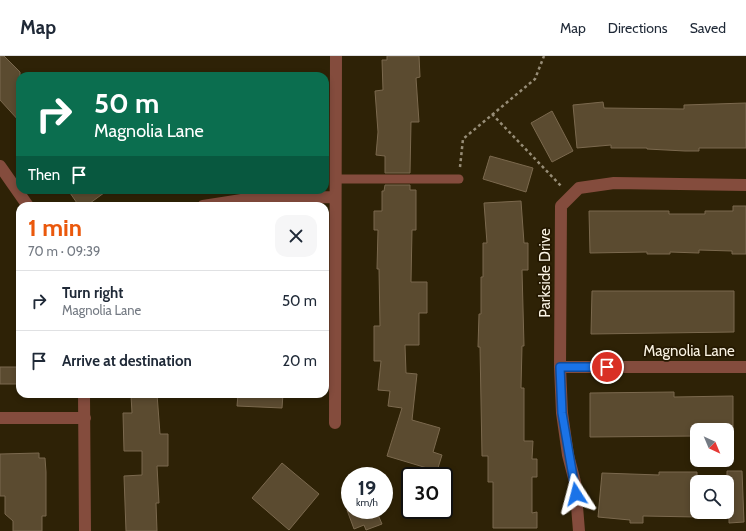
<!DOCTYPE html>
<meta charset="utf-8">
<style>
:root{--surface:#fff;--page:#f6f6f7;--text:#1f2937;--muted:#747a83;--line:#e0e1e3;--accent:#ea580c}
body{margin:0;font-family:Cabin,sans-serif;background:var(--page);color:var(--text);height:100vh;display:flex;flex-direction:column;font-size:15px;white-space:nowrap}
*{box-sizing:border-box;margin:0}
p{font-size:13px;color:var(--muted)}
.icon{flex:none;width:22px;height:22px;fill:none;stroke:currentColor;stroke-width:2;stroke-linecap:round;stroke-linejoin:round}
.map{position:relative;flex:1;overflow:hidden}
.drawer{position:absolute;left:16px;top:146px;width:313px;height:196px;display:flex;flex-direction:column;background:var(--surface);border-radius:12px;box-shadow:0 2px 6px #0003}
.drawer>*{flex:none}
.hud{position:absolute;left:16px;top:16px;width:313px;height:122px;border-radius:12px;box-shadow:0 2px 6px #0003;background:#0b6e4f;color:#fff;overflow:hidden}
.needle{width:26px;rotate:136deg}
.fabs{position:absolute;left:690px;top:367px;display:grid;gap:8px}
.fabs a{display:grid;place-items:center;width:44px;height:44px;border-radius:8px;background:var(--surface);box-shadow:0 2px 6px #0003;font-size:20px}
.speed{position:absolute;left:341px;top:411px;display:flex;gap:8px;font-size:20px;font-weight:700;text-align:center}
.speed>*{display:grid;place-content:center;width:52px;height:52px;border-radius:50%;background:var(--surface);box-shadow:0 2px 6px #0003;line-height:1}
.speed small{font-size:10px;font-weight:400}
.speed .limit{border:2px solid #111;border-radius:6px;background:#fff;color:#111}
.pin{position:absolute;display:grid;place-items:center;width:34px;height:34px;color:#fff;margin:-17px;border:2px solid #fff;border-radius:50%;box-shadow:0 1px 4px #0007}
.me{position:absolute;width:44px;margin:-22px;rotate:351deg;stroke-linejoin:round;filter:drop-shadow(0 0 3px #0008)}
.turn{display:flex;align-items:center;gap:14px;height:84px;padding:0 12px;font-size:18px}
.turn .icon{width:52px;height:52px;stroke-width:2.5}
.turn b{display:block;font-size:28px;line-height:34px}
.then{display:flex;align-items:center;height:38px;padding:0 12px;background:#0003;gap:8px;font-size:15px}
.round{display:grid;place-items:center;flex:none;width:42px;height:42px;border-radius:12px;background:var(--page)}
.head{display:flex;align-items:center;justify-content:space-between;height:68px;padding:0 12px}
h1{font-size:24px;font-weight:700;line-height:30px;color:var(--accent)}
ul{padding:0;list-style:none}
li{display:flex;align-items:center;gap:12px;height:60px;padding:0 12px;border-top:1px solid var(--line)}
li div{flex:1}
li b{display:block;font-size:15px}
li em{font-style:normal}
header{display:flex;align-items:center;gap:24px;box-sizing:border-box;height:56px;padding:0 20px;background:var(--surface);border-bottom:1px solid var(--line)}
header strong{font-size:19px}
nav{display:flex;gap:22px;margin-inline-start:auto;font-size:14px}
.map>svg:first-child{display:block}
</style>
<header>
<strong>Map</strong>
<nav><a>Map</a><a>Directions</a><a>Saved</a></nav>
</header>
<div class="map">
<svg width="746" height="475" viewBox="0 0 746 475">
<rect width="100%" height="100%" fill="#2e2206"/>
<path fill="#5b4b30" stroke="#7b694e" d="M 0,0 L 4,0 L 20,16 L 20,66 L 0,44 Z
M 387,0 L 419,0 L 420,21 L 416,22 L 419,66 L 411,66 L 410,117 L 385,117 L 385,100 L 376,99 L 378,76 L 375,35 L 383,34 L 382,4 L 387,4 Z
M 603,46 L 604,52 L 684,53 L 684,49 L 746,47 L 746,92 L 699,92 L 699,95 L 685,95 L 647,93 L 647,92 L 611,92 L 611,89 L 577,92 L 573,49 Z
M 552,55 L 573,95 L 552,106 L 531,67 Z
M 490,100 L 533,112 L 526,136 L 483,123 Z
M 385,129 L 410,129 L 410,134 L 416,134 L 416,174 L 412,174 L 411,226 L 427,226 L 427,257 L 419,257 L 419,289 L 405,289 L 406,317 L 417,318 L 412,364 L 440,372 L 433,396 L 442,399 L 437,415 L 387,400 L 402,352 L 388,350 L 390,335 L 378,334 L 381,305 L 374,305 L 374,270 L 380,270 L 379,213 L 377,213 L 378,174 L 374,174 L 374,155 L 382,155 L 382,135 L 384,135 Z
M 68,134 L 108,134 L 86,150 L 79,150 Z
M 521,145 L 524,187 L 528,187 L 528,214 L 522,214 L 524,290 L 522,290 L 521,332 L 524,332 L 524,385 L 533,385 L 532,403 L 537,403 L 537,421 L 532,421 L 532,457 L 537,456 L 537,472 L 493,472 L 493,426 L 488,426 L 488,400 L 482,400 L 480,291 L 478,291 L 479,258 L 481,258 L 481,221 L 483,221 L 483,187 L 487,187 L 484,147 Z
M 733,150 L 746,150 L 746,198 L 732,198 L 732,195 L 699,194 L 699,197 L 670,196 L 670,198 L 647,198 L 647,196 L 590,197 L 589,155 L 669,155 L 669,158 L 705,158 L 705,155 L 733,155 Z
M 592,235 L 734,235 L 734,276 L 591,278 Z
M 0,311 L 20,311 L 20,328 L 0,328 Z
M 674,336 L 674,341 L 733,340 L 733,374 L 697,374 L 697,380 L 590,381 L 590,337 Z
M 157,338 L 160,378 L 168,378 L 168,410 L 157,410 L 159,447 L 156,447 L 157,475 L 126,475 L 124,420 L 142,419 L 142,395 L 124,395 L 123,357 L 132,357 L 131,339 Z
M 238,338 L 283,338 L 282,352 L 237,350 Z
M 39,397 L 39,402 L 45,402 L 46,416 L 46,460 L 42,460 L 42,475 L 13,475 L 13,465 L 5,458 L 5,440 L 0,440 L 0,398 Z
M 282,407 L 319,438 L 289,474 L 252,442 Z
M 727,415 L 742,415 L 744,466 L 729,467 L 729,457 L 727,457 Z
M 659,416 L 697,416 L 697,461 L 643,460 L 643,467 L 630,467 L 630,464 L 598,461 L 602,417 L 659,419 Z
M 347,454 L 376,454 L 382,468 L 366,474 L 364,469 L 354,473 Z"/>
<g fill="none" stroke-linecap="round" stroke-linejoin="round">
<path stroke="#978d77" stroke-width="2.5" stroke-dasharray="3 3" stroke-linecap="butt" d="M 492,58 L 562,131
M 460,111 L 463,83 L 535,23 L 544,0"/>
<path stroke="#844c3d" stroke-width="9" d="M 335,123 L 459,123"/>
<path stroke="#844c3d" stroke-width="12" d="M 0,110 L 28,150
M 203,150 L 248,143 L 335,141
M 560,311 L 746,311
M 84,338 L 85,475
M 0,362 L 85,362
M 335,367 L 336,0
M 579,475 L 575,426 L 568,399 L 562,357 L 560,311 L 561,150 L 579,132 L 614,127 L 746,129"/>
</g>
<g fill="none" stroke-linecap="round" stroke-linejoin="round">
<g stroke="#114b97" stroke-width="10">
<path id="route" d="M 576,438 L 562,357 L 560,311 L 607,311"/>
</g>
<use href="#route" stroke="#1a73e8" stroke-width="7"/>
</g>
<g text-anchor="middle" dominant-baseline="central" stroke-width="3.5" stroke-linejoin="round" paint-order="stroke">
<g font-size="15" fill="#faf3e3" stroke="#241800">
<text transform="translate(545 217) rotate(-90)">Parkside Drive</text>
<text x="689" y="295">Magnolia Lane</text>
</g>
</g>
</svg>
<div class="fabs">
<a><svg class="needle" viewBox="-14 -14 28 28"><path d="M0-13l5 13h-10z" fill="#e53935"/><path d="M0 13l5-13h-10z" fill="#747a83"/></svg></a>
<a><svg class="icon" aria-label="search" viewBox="0 0 24 24"><circle cx="10" cy="10" r="6"/><path d="M15 15l6 6"/></svg></a>
</div>
<div class="speed"><div>19<small>km/h</small></div><div class="limit">30</div></div>
<div class="pin" style="left:607px;top:311px;background:#d93025"><svg class="icon" aria-label="arrive" viewBox="0 0 24 24"><path d="M6 21V4h12l-3 4 3 4H6"/></svg></div>
<svg class="me" style="left:576px;top:438px" viewBox="-20 -20 40 40"><path d="M0-17L14 15 0 8-14 15z" fill="#1a73e8" stroke="#fff" stroke-width="4"/></svg>
<div class="hud">
<div class="turn"><svg class="icon" aria-label="right" viewBox="0 0 24 24"><path d="M7 20v-9h11M14 6l5 5-5 5"/></svg><div><b>50 m</b>Magnolia Lane</div></div>
<div class="then">Then<svg class="icon" aria-label="arrive" viewBox="0 0 24 24"><path d="M6 21V4h12l-3 4 3 4H6"/></svg></div>
</div>
<section class="drawer">
<div class="head"><div><h1>1 min</h1><p>70 m · 09:39</p></div><a class="round"><svg class="icon" aria-label="close" viewBox="0 0 24 24"><path d="M6 6l12 12M18 6L6 18"/></svg></a></div>
<ul>
<li><svg class="icon" aria-label="right" viewBox="0 0 24 24"><path d="M7 20v-9h11M14 6l5 5-5 5"/></svg><div><b>Turn right</b><p>Magnolia Lane</p></div><em>50 m</em></li>
<li><svg class="icon" aria-label="arrive" viewBox="0 0 24 24"><path d="M6 21V4h12l-3 4 3 4H6"/></svg><div><b>Arrive at destination</b></div><em>20 m</em></li>
</ul>
</section>
</div>
